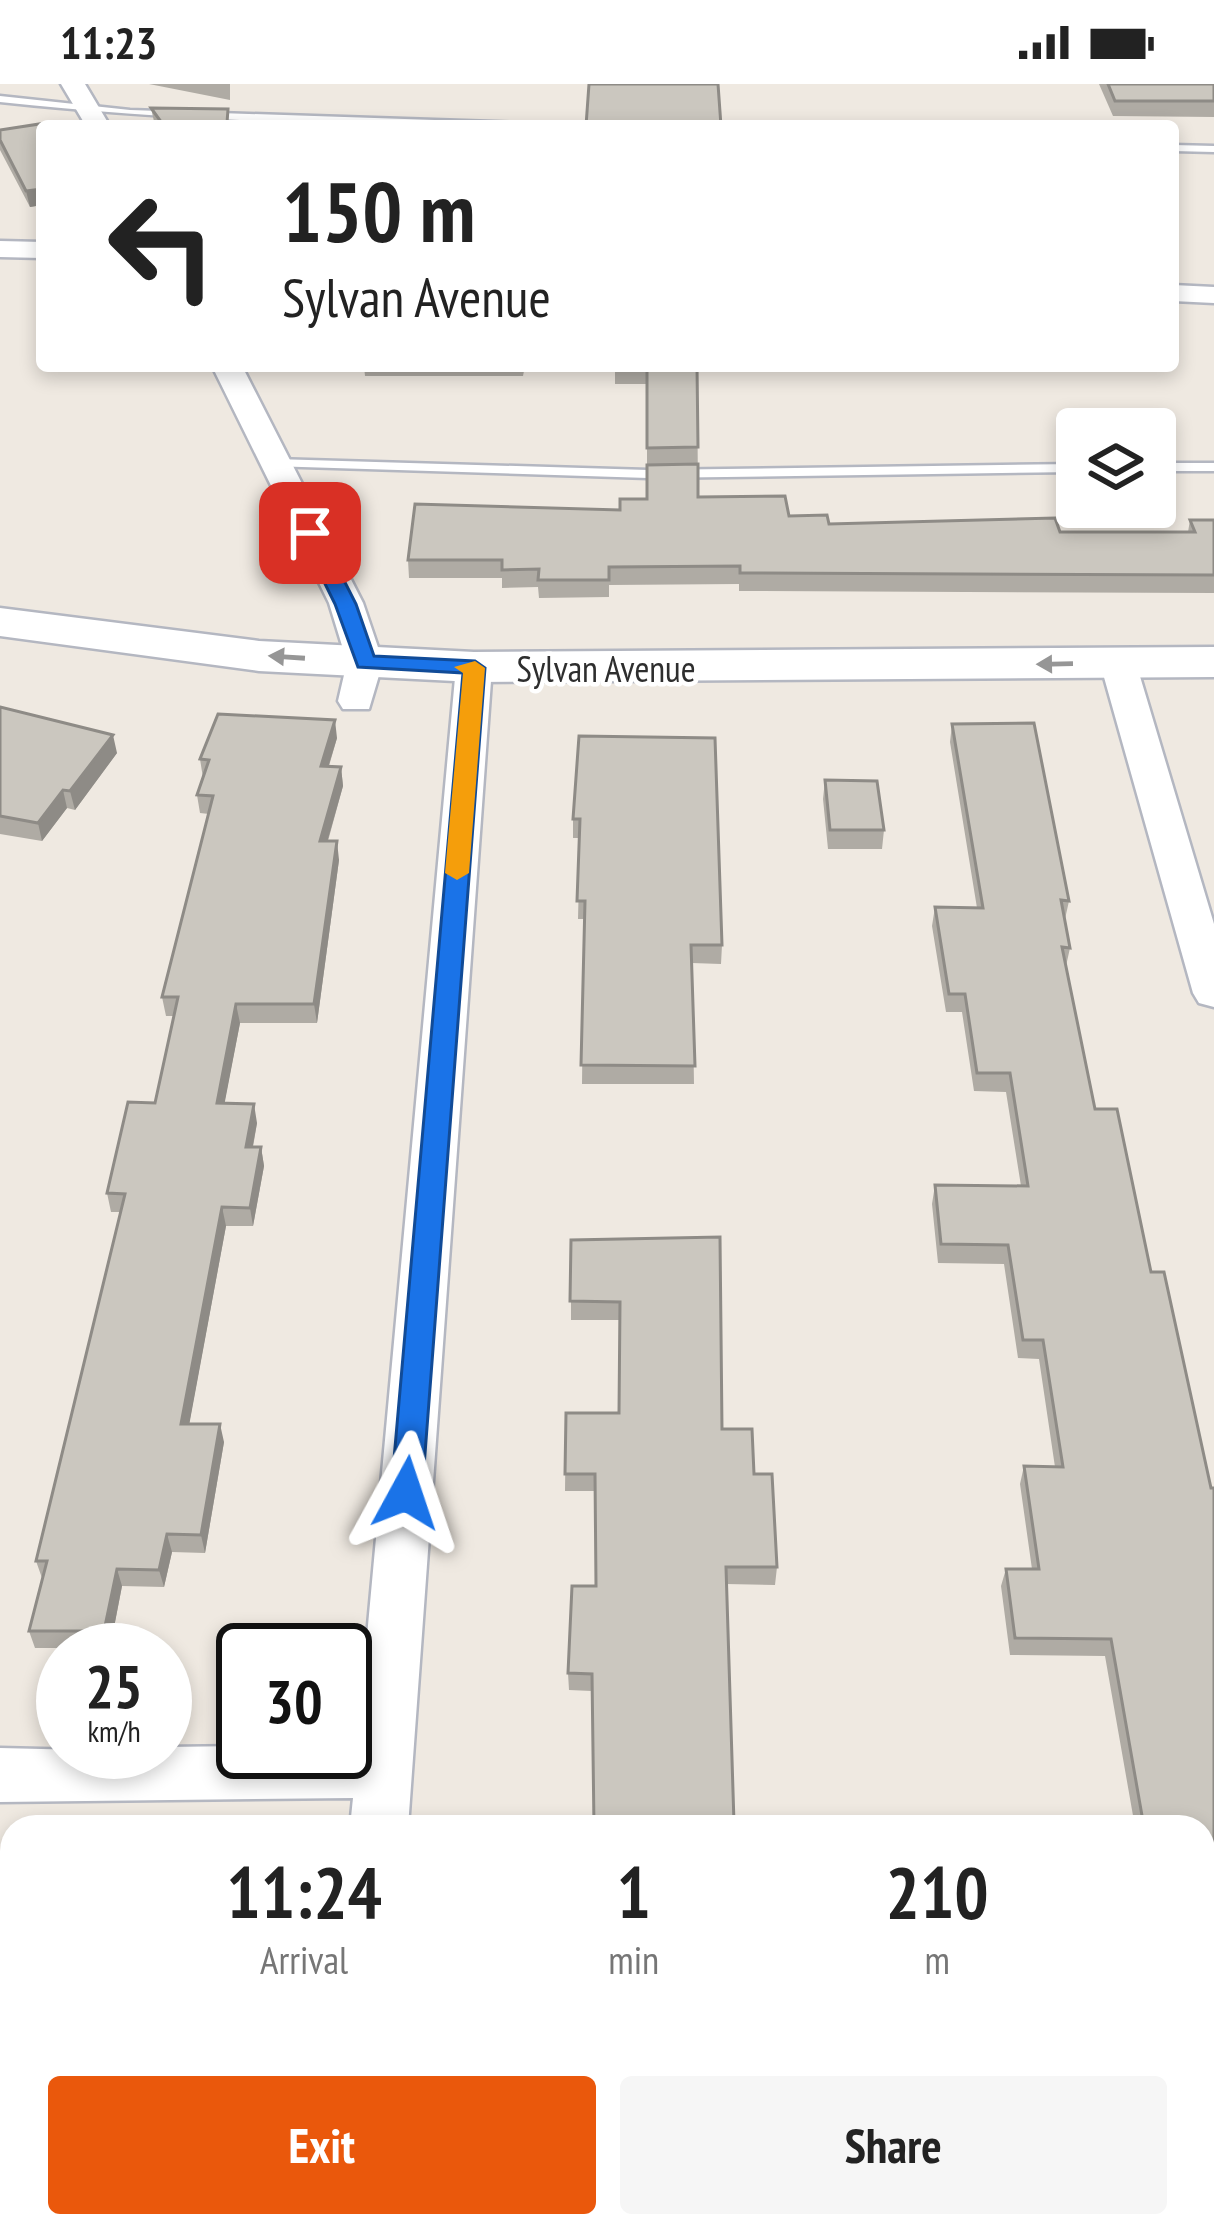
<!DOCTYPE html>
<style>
:root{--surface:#fff;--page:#f6f6f6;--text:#222;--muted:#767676;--accent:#ea580c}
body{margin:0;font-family:"PT Sans Narrow",sans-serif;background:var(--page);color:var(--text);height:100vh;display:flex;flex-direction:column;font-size:45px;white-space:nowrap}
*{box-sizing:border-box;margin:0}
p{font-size:39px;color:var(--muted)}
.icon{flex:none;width:66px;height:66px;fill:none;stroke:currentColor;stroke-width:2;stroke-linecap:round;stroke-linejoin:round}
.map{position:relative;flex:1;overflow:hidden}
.side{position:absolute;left:0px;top:1731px;width:1215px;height:423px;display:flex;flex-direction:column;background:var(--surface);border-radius:36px 36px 0 0;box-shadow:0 6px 18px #0003}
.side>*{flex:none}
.top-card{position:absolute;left:36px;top:36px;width:1143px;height:252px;border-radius:12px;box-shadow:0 6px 18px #0003;background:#fff;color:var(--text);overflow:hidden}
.controls{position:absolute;left:1056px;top:324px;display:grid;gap:24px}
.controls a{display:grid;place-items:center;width:120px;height:120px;border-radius:12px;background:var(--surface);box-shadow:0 6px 18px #0003;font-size:60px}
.speed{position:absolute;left:36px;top:1539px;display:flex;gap:24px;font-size:60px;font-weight:700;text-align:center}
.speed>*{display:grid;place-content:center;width:156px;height:156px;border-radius:50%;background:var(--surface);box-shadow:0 6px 18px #0003;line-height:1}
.speed small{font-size:30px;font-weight:400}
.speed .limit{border:6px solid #111;border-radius:18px;background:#fff;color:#111}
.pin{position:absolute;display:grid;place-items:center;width:102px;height:102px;color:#fff;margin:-51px;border-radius:24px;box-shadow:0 6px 18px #0006}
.me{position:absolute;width:132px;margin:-66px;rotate:5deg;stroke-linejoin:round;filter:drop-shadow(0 0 9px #0008)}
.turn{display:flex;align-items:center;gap:42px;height:252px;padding:0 48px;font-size:54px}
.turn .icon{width:156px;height:156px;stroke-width:2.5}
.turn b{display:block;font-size:84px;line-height:102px}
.eta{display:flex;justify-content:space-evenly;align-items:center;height:204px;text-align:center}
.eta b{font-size:72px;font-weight:600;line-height:84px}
.action{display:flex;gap:24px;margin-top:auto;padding:24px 48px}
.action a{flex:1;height:138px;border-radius:12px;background:var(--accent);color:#fff;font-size:48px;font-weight:600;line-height:138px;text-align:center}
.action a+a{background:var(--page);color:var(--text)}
.status{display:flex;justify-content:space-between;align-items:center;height:84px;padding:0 60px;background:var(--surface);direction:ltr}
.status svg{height:33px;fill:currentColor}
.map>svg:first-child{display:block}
</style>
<div class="status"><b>11:23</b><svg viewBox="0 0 49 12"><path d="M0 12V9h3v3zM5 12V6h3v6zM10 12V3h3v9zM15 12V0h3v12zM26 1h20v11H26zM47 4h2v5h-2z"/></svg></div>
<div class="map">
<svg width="1214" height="2153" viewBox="0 0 1214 2153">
<rect width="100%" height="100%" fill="#efe9e1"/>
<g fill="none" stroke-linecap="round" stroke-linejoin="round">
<g stroke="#b4b7c1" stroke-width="5">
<path id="lane" d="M 0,12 L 130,26 L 522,39 L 528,42 C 351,42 175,37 0,18 Z
M 1173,61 L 1214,62 L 1214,68 L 1173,67 Z
M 275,375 L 648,386 L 1077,380 L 1077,388 L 648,394 L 270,382 L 268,379 Z
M 1155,379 L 1214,379 L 1214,387 L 1155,387 Z"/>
</g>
<g stroke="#b4b7c1" stroke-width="5">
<path id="street" d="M 61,0 L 85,0 L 110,42 L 86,42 Z
M 0,157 L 42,158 L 42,174 L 0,173 Z
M 1173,201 L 1214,203 L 1214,219 L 1173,217 Z
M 212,282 L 242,282 L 363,519 L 383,578 L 369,625 L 343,625 L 338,617 L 347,578 L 329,519 Z
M 1118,568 L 1136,579 L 1214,840 L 1214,923 L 1199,919 L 1193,909 L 1100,579 Z
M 474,572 L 492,583 L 408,1743 L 350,1743 L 353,1714 L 0,1718 L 0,1664 L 165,1668 L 165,1663 L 243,1662 L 243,1668 L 345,1668 L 345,1661 L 357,1661 L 456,583 Z
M 314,2142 L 380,2142 L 380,2153 L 314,2153 Z"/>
</g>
<g stroke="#b4b7c1" stroke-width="5">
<path id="secondary" d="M 0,524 L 259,557 L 474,568 L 1214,563 L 1214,593 L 474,598 L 259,587 L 0,552 Z"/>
</g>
<use href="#lane" fill="#fff" fill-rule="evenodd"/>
<use href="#street" fill="#fff" fill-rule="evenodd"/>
<use href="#secondary" fill="#fff" fill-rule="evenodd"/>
</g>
<path fill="#afaba4" d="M 149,0 L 230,0 L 230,16 Z
M 1099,0 L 1214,0 L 1214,33 L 1113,32 Z
M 151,24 L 229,39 L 290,42 L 155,42 Z
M 42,42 L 42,121 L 30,123 L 0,66 L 0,46 Z
M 364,282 L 525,282 L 523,292 L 365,292 Z
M 697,282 L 698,413 L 829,440 L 1060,448 L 1188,448 L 1190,436 L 1214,436 L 1214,509 L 739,507 L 739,500 L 609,501 L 609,513 L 539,514 L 538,503 L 502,504 L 502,494 L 409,494 L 408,476 L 620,426 L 647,415 L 647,300 L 615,300 L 615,283 Z
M 0,623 L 117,669 L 75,726 L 67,724 L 42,757 L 0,750 Z
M 952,640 L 1069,817 L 1065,835 L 1070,864 L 1066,882 L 1095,1025 L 1151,1188 L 1211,1404 L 1214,1404 L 1214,1812 L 1203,1812 L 1203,1743 L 1135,1743 L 1105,1572 L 1010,1571 L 1001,1502 L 1006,1485 L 1032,1485 L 1020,1400 L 1024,1382 L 1055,1383 L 1039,1275 L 1018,1274 L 1004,1180 L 938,1179 L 932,1120 L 935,1101 L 1021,1102 L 1006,1008 L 974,1007 L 962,928 L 946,928 L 932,842 L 935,823 L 977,824 L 950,658 Z
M 579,652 L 722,861 L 721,880 L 692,879 L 694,1000 L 582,1000 L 584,835 L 578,835 L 580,754 L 573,754 L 573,735 Z
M 337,654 L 329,682 L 341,683 L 343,702 L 328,757 L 339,776 L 317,939 L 240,939 L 224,1020 L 257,1039 L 253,1063 L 261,1063 L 264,1082 L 253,1142 L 226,1142 L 189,1340 L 224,1358 L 205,1469 L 172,1468 L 164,1503 L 122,1502 L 110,1564 L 35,1564 L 29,1547 L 42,1494 L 36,1477 L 120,1128 L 111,1128 L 107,1109 L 155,1019 L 174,932 L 166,932 L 162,913 L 209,730 L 200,729 L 197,711 L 203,694 L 200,675 Z
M 825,696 L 884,746 L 882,765 L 828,765 L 823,715 Z
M 571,1156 L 722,1345 L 754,1390 L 777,1483 L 775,1501 L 726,1500 L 594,1743 L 592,1607 L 569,1606 L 568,1589 L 596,1502 L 595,1407 L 565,1407 L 566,1329 L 619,1329 L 619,1236 L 571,1236 Z
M 1214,1939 L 1214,2153 L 1212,2139 L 1203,2139 L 1203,1940 Z"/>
<path fill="#8e8b86" d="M 42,105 L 42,121 L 30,123 L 26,107 Z
M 335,636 L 337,654 L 323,700 L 321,682 Z
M 113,651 L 117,669 L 75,726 L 70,707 Z
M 341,683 L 343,702 L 322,776 L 320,757 Z
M 63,706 L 67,724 L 42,757 L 38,739 Z
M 337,757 L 339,776 L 317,939 L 314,920 Z
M 236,920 L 240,939 L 221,1038 L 217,1019 Z
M 254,1020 L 257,1039 L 249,1082 L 246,1063 Z
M 261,1063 L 264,1082 L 253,1142 L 250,1124 Z
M 222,1123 L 226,1142 L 186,1358 L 181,1340 Z
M 220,1340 L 224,1358 L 205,1469 L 201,1451 Z
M 167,1450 L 172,1468 L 164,1503 L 159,1486 Z
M 117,1485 L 122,1502 L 110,1564 L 104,1547 Z
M 123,2142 L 131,2142 L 130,2153 L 121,2153 Z"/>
<path fill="#cbc7bf" stroke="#8e8b86" stroke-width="3" d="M 589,0 L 718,0 L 721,42 L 586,42 Z
M 1108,0 L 1214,0 L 1214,17 L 1115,17 Z
M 151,24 L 228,25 L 227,39 L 290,42 L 164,42 Z
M 46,39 L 48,42 L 42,42 L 42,105 L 26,107 L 0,56 L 0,46 Z
M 697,282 L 698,363 L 647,364 L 647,283 L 615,282 Z
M 698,380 L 698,413 L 785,412 L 789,432 L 827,431 L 829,440 L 1055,434 L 1060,448 L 1195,448 L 1190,436 L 1214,436 L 1214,491 L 740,489 L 740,482 L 609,483 L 609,496 L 538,496 L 539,485 L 502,486 L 502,476 L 408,476 L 415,420 L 620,426 L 620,415 L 647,415 L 647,381 Z
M 0,623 L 113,651 L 70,707 L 63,706 L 38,739 L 0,732 Z
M 218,630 L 335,636 L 321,682 L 341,683 L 320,757 L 337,757 L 314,920 L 236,920 L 217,1019 L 254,1020 L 246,1063 L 261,1063 L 250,1124 L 222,1123 L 181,1340 L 220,1340 L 201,1451 L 167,1450 L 159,1486 L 117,1485 L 104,1547 L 29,1547 L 47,1477 L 36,1477 L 125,1110 L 107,1109 L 128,1018 L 155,1019 L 178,913 L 162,913 L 213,712 L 197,711 L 209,676 L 200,675 Z
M 1034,639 L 1069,817 L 1061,816 L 1070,864 L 1062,863 L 1095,1025 L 1117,1025 L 1151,1188 L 1164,1188 L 1211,1404 L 1214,1404 L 1214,1797 L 1203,1797 L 1203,1743 L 1144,1743 L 1111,1555 L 1015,1554 L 1006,1485 L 1039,1485 L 1024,1382 L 1063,1383 L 1043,1256 L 1023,1256 L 1008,1161 L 941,1160 L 935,1101 L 1028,1102 L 1010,989 L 977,989 L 965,910 L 949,910 L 935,823 L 983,824 L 952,640 Z
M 579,652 L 715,654 L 722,861 L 691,861 L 695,982 L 581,981 L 585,817 L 577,817 L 580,735 L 573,735 Z
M 825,696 L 877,697 L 884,746 L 830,746 Z
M 720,1153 L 722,1345 L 752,1345 L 754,1390 L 772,1390 L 777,1483 L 726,1483 L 734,1739 L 773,1739 L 773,1743 L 594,1743 L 592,1590 L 568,1589 L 572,1502 L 596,1502 L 595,1390 L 565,1390 L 566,1329 L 619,1329 L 620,1218 L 570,1217 L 571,1156 Z
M 0,1770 L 12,1770 L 12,2142 L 123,2142 L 121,2153 L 0,2153 Z
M 1214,1939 L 1214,2126 L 1203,2126 L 1203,1940 Z
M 547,2142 L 726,2142 L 726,2153 L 547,2153 Z"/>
<defs><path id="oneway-solid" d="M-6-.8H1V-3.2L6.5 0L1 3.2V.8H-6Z" transform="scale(3)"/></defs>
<g fill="#969696">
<use href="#oneway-solid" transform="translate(287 573) rotate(-176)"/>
<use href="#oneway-solid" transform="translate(1055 580) rotate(179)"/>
</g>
<path fill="#1a73e8" stroke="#114b97" stroke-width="3" d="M 310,443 L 320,449 L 356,520 L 374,572 L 475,577 L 485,584 L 422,1409 L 406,1422 L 391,1409 L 463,589 L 358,583 L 335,520 L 300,449 Z"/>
<path fill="#f59e0b" d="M 475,577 L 485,584 L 469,789 L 457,796 L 445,789 L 463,589 L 454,583 Z"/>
<g text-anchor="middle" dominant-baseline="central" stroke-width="9" stroke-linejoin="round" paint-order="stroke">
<g font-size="36" fill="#2e2e2e" stroke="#fff">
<text x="606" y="584">Sylvan Avenue</text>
</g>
</g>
</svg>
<div class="controls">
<a><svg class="icon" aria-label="layers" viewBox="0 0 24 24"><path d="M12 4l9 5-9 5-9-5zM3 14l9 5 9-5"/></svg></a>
</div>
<div class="speed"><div>25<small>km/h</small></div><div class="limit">30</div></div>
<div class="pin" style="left:310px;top:449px;background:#d93025"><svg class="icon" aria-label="arrive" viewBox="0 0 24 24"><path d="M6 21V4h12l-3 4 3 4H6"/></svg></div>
<svg class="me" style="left:406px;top:1409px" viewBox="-20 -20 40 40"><path d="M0-17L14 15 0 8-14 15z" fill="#1a73e8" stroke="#fff" stroke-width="4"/></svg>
<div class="top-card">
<div class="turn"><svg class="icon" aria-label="left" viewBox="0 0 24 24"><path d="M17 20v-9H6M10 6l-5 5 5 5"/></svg><div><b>150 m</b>Sylvan Avenue</div></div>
</div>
<section class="side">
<div class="eta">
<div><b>11:24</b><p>Arrival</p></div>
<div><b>1</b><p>min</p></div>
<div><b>210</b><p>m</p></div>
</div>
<div class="action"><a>Exit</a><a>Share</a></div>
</section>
</div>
